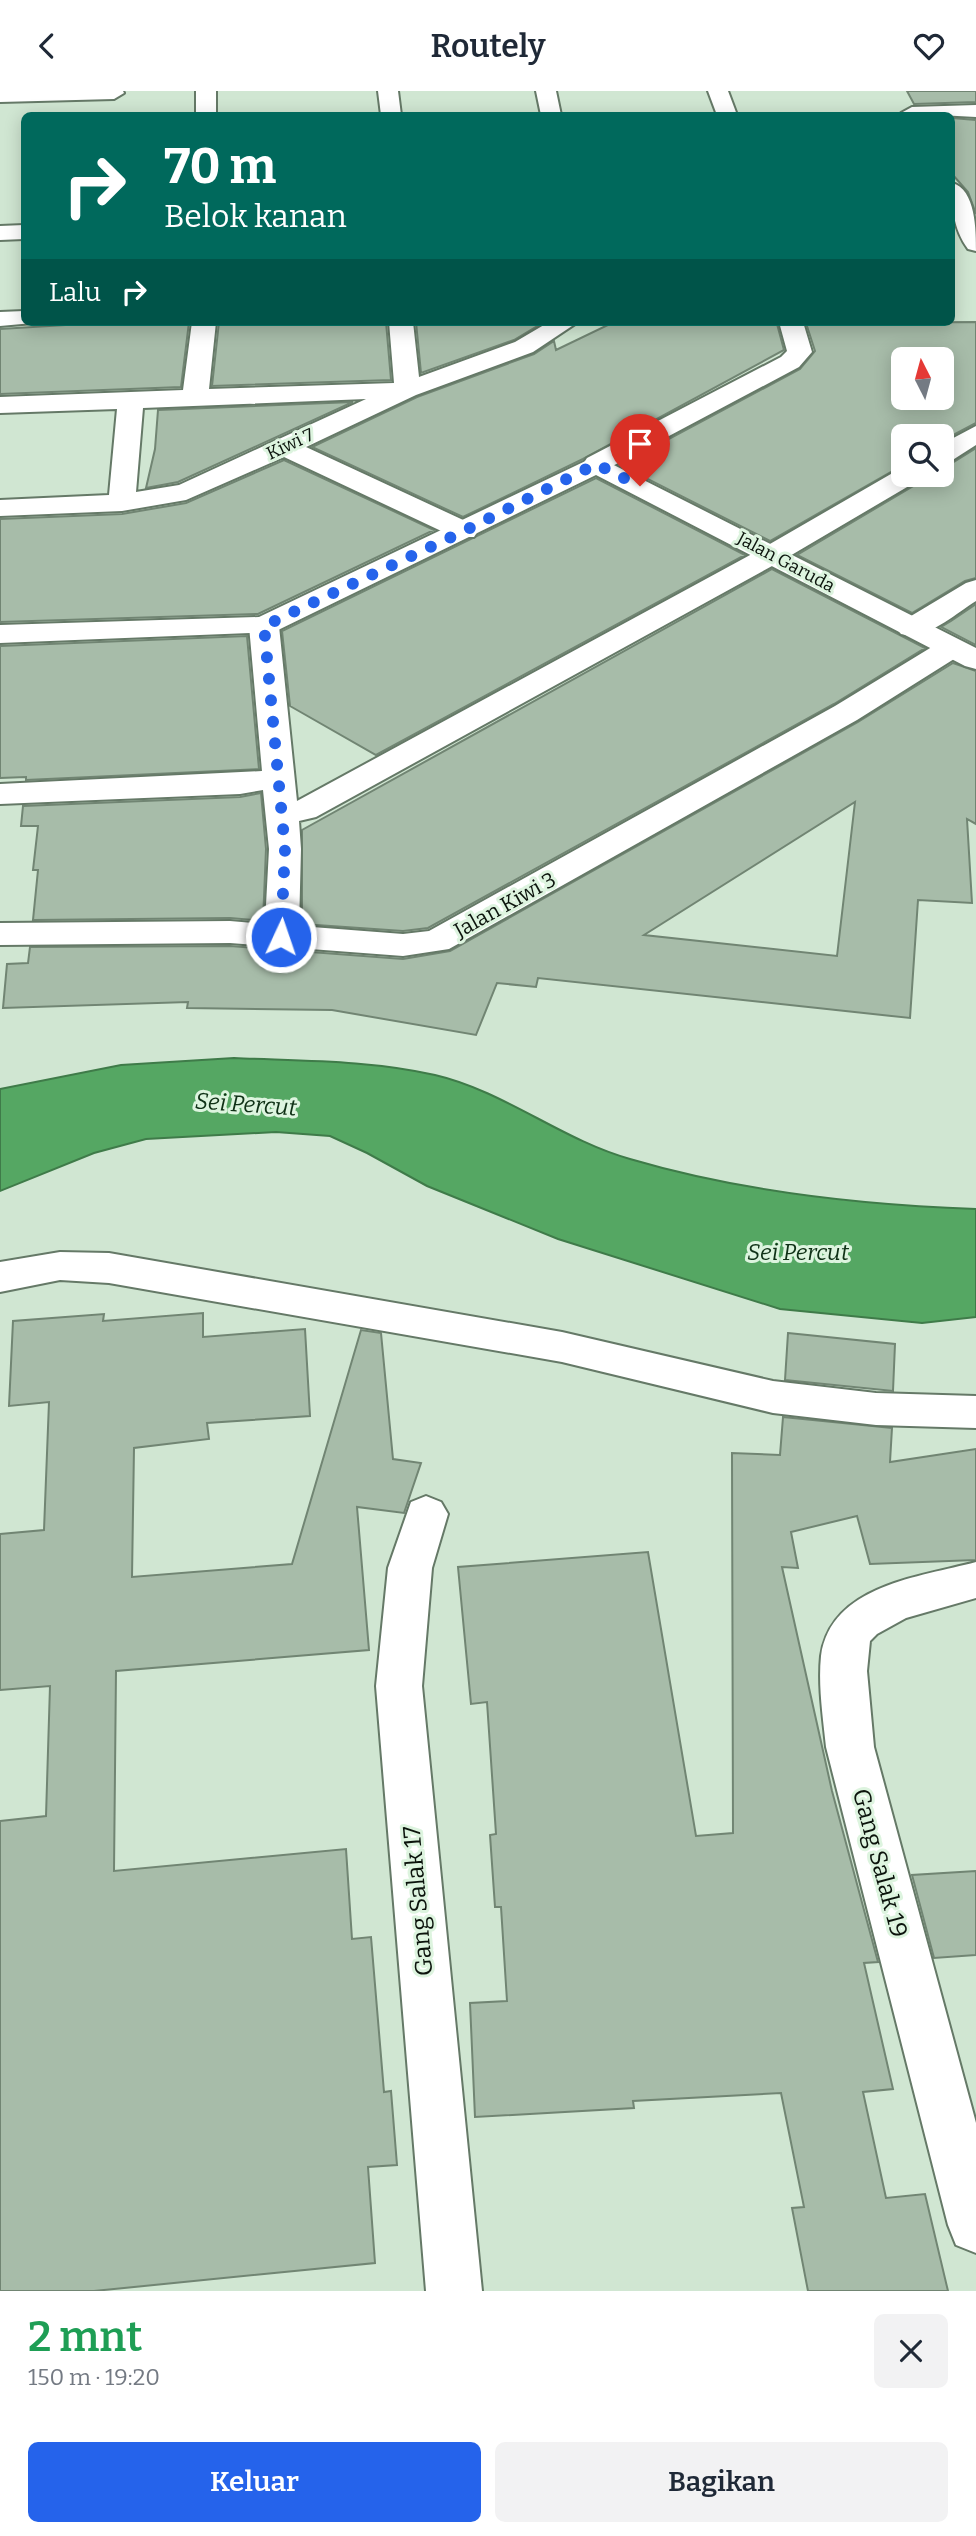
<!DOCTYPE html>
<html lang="id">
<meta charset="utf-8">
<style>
:root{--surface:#fff;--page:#f2f2f3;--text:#1f2937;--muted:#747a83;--accent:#2563eb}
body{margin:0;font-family:Bitter,serif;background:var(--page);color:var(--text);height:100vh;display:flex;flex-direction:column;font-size:26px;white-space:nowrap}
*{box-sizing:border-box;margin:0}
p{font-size:23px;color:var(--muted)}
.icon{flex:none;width:38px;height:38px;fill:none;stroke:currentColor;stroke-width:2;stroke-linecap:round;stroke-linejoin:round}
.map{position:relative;height:2200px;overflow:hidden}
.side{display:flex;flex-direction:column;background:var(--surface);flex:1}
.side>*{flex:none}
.hud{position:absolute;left:21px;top:21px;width:934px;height:214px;border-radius:10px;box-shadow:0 4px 18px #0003;background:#00695c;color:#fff;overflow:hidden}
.needle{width:46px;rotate:354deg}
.tools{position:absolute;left:891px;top:256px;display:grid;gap:14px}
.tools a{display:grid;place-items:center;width:63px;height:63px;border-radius:10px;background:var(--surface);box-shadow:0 4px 18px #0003;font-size:35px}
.pin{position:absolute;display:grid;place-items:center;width:60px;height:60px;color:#fff;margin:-72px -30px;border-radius:50% 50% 50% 0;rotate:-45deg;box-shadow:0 0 7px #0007}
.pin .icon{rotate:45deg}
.me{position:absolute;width:77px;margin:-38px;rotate:3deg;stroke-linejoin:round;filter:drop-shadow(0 0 5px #0008)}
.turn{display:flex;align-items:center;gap:24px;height:147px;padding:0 28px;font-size:32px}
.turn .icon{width:91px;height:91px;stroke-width:2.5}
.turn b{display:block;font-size:49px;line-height:60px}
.then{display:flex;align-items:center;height:66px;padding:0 28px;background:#0003;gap:14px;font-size:26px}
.round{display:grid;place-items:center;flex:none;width:74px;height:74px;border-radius:10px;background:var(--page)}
.head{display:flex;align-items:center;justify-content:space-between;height:119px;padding:0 28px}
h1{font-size:42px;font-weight:600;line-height:52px;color:#1e9e55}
.action{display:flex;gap:14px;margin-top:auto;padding:14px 28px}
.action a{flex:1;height:80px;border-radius:10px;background:var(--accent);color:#fff;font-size:28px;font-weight:600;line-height:80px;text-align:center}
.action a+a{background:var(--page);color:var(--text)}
header{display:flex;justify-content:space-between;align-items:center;height:91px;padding:0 28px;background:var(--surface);font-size:32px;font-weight:600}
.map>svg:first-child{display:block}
</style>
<header><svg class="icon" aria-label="back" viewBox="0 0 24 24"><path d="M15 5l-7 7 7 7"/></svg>Routely<svg class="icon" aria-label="heart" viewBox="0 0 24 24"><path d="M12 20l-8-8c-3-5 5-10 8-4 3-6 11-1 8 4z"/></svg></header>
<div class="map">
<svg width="976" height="2200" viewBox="0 0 976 2200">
<rect width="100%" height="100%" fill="#d0e6d2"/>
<path fill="#55a763" stroke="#3f7b49" stroke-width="2" d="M 234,967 C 300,970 370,969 435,984 C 504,1000 562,1049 630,1068 C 742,1101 860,1114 976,1118 L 976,1226 L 922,1232 L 780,1218 L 558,1148 L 427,1095 L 367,1062 L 330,1045 L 276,1041 L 146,1048 L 94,1062 L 0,1100 L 0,998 L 121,974 Z"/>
<path fill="#a7bca9" stroke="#718573" stroke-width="2" fill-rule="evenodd" d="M 907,0 L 976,0 L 976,11 L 914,13 Z
M 952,27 L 976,29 L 976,123 L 968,101 L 952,83 Z
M 115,231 L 115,234 L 189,231 L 181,296 L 0,303 L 0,238 Z
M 219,231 L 386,231 L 391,289 L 212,295 Z
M 416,231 L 544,231 L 514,249 L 421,282 Z
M 614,231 L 777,233 L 784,259 L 583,368 L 463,426 L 312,356 L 417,306 L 534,263 L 554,250 L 556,259 Z
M 976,231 L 976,332 L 942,350 L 942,345 L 903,345 L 903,374 L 770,450 L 620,374 L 800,278 L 815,260 L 806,232 ZM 903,268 L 942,268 L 942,306 L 903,306 Z
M 353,311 L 178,391 L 146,397 L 155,358 L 158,319 Z
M 976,357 L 976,487 L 965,490 L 912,522 L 797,464 L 920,391 L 924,383 L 942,383 L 942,374 L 952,372 Z
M 284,369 L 434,439 L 258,523 L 0,531 L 0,428 L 122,423 L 186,412 Z
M 596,387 L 745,464 L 376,664 L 290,615 L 282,540 Z
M 772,478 L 925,557 L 834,613 L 428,837 L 403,840 L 302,833 L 302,739 Z
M 976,513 L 976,554 L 941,536 L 951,530 Z
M 247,545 L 259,678 L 26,689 L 26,686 L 0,687 L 0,555 Z
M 953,572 L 976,580 L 976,733 L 967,728 L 972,812 L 918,809 L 910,927 L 538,887 L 536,896 L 497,892 L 476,944 L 332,919 L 187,917 L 188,911 L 3,917 L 7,873 L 28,872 L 30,856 L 230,855 L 403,868 L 450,860 L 858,631 ZM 855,711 L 837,865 L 644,844 Z
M 261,702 L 266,758 L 263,830 L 230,827 L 33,829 L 38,779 L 33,779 L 38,735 L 21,735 L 23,715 L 240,706 Z
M 203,1222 L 203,1246 L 305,1238 L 310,1325 L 207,1332 L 209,1348 L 134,1357 L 132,1486 L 292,1473 L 361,1239 L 381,1242 L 393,1368 L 421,1372 L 404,1422 L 357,1416 L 369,1559 L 116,1580 L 114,1780 L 346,1758 L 352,1848 L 371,1846 L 384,2001 L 391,2000 L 397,2074 L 368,2076 L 375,2172 L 94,2200 L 0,2200 L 0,1730 L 46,1725 L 50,1595 L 0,1599 L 0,1443 L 44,1439 L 49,1311 L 9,1315 L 13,1230 L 104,1223 L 103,1230 Z
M 788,1242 L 895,1253 L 893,1300 L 785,1289 Z
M 783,1326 L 892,1337 L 890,1371 L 976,1358 L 976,1469 L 870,1473 L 857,1425 L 791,1441 L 798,1477 L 782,1476 L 832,1700 L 878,1871 L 864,1872 L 893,1998 L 863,2001 L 886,2107 L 925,2103 L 948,2200 L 808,2200 L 792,2117 L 804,2116 L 781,2002 L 633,2010 L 634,2017 L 475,2026 L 470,1912 L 507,1910 L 501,1816 L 495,1816 L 490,1744 L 496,1743 L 487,1611 L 471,1613 L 458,1476 L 648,1461 L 696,1745 L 733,1742 L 732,1362 L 780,1364 Z
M 976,1780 L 976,1864 L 934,1867 L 912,1784 Z"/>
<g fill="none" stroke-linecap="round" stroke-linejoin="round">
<g stroke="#657967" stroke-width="4">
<path id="minor" d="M 0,0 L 123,0 L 124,2 L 114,8 L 0,11 Z
M 196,0 L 216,0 L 216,24 L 196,24 Z
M 378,0 L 398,0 L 401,24 L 381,24 Z
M 536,0 L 556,0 L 561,24 L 541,24 Z
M 708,0 L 728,0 L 737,24 L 717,24 Z
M 976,14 L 976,26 L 901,22 L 912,16 Z
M 952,92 C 976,98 976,140 976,160 L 968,158 C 953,137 952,117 952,92 Z
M 24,134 L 24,148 L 0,149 L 0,135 Z
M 24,220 L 24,231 L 33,232 L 0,235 L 0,221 Z
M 192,231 L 216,231 L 209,298 L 394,292 L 389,231 L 413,231 L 419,286 L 515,251 L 549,231 L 578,231 L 533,261 L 416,304 L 306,356 L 474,434 L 478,440 L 474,446 L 454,446 L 284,366 L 186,409 L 122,420 L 0,425 L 0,409 L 109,404 L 117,318 L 0,322 L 0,306 L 183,299 ZM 366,308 L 179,394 L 136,401 L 143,317 Z
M 779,231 L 803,231 L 812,261 L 799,276 L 605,379 L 587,379 L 583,373 L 587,367 L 781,266 L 787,260 Z
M 976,335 L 976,354 L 951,370 L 942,372 L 942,353 Z
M 903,376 L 903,383 L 922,383 L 919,389 L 783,469 L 316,726 L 299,730 L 301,758 L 299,835 L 403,843 L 429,840 L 835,615 L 940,551 L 951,548 L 962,551 L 966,557 L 962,563 L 857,629 L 449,858 L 403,865 L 230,852 L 0,854 L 0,832 L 230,830 L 265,833 L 269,758 L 263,699 L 240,703 L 0,713 L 0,693 L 262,680 L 249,535 L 254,529 L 264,526 L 274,529 L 279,535 L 297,710 L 763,457 Z
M 976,489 L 976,510 C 955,523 926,550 901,543 L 896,537 L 901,531 L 966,492 Z
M 60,1161 L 109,1162 L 562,1241 L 773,1290 L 876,1302 L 976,1305 L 976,1337 L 876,1334 L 773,1322 L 562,1271 L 109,1192 L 60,1189 L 0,1201 L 0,1171 Z
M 426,1405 L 441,1411 L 448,1423 L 432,1477 L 422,1595 L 482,2200 L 426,2200 L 376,1595 L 388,1477 L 411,1411 Z
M 976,1471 L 976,1507 L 906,1527 L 877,1543 L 870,1550 L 867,1580 L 874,1656 L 976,2032 L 976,2162 L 956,2154 L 948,2134 L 826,1656 C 823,1626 818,1595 821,1565 C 831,1494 920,1486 976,1471 Z"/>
</g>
<g stroke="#657967" stroke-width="4">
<path id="tertiary" d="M 596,365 L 976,557 L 976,578 L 965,575 L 596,384 L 274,541 L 0,552 L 0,534 L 259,526 Z"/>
</g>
<use href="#minor" fill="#fff" fill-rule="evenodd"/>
<use href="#tertiary" fill="#fff" fill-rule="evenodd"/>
</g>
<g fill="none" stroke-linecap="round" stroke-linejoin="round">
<path stroke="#2563eb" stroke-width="12" stroke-dasharray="0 21.6" d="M 281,846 L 285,758 L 264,535 L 464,440 L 596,373 L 640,395"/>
</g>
<g text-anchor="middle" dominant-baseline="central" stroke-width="6" stroke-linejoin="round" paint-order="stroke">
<g font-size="18" fill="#0b130c" stroke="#ddf4df">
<text transform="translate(290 353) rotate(-25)">Kiwi 7</text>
<text transform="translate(786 471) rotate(28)">Jalan Garuda</text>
</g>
<g font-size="21" fill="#0b130c" stroke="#ddf4df">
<text transform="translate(505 814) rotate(-29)">Jalan Kiwi 3</text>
</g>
<g font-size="23" font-style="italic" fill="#0f3116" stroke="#ddf4df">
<text transform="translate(246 1013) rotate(4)">Sei Percut</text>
<text x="798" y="1161">Sei Percut</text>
</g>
<g font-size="24" fill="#0b130c" stroke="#ddf4df">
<text transform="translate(880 1772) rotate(75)">Gang Salak 19</text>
<text transform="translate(418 1810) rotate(-95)">Gang Salak 17</text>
</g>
</g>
</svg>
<div class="tools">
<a><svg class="needle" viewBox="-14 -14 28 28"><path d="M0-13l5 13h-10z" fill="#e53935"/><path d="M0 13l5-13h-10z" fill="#747a83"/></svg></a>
<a><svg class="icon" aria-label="search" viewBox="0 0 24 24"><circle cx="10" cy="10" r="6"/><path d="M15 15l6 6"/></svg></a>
</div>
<div class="pin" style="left:640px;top:395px;background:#d93025"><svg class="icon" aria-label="arrive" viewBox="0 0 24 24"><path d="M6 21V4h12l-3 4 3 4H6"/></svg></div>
<svg class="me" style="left:281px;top:846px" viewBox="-20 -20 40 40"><circle r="17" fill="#2563eb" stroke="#fff" stroke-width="3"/><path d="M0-11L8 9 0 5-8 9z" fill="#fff"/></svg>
<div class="hud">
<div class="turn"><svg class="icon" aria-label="right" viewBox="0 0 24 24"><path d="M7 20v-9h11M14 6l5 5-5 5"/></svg><div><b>70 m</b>Belok kanan</div></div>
<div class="then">Lalu<svg class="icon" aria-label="right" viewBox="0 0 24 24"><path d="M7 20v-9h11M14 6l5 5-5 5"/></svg></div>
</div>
</div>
<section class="side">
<div class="head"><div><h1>2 mnt</h1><p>150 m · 19:20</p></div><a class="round"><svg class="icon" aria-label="close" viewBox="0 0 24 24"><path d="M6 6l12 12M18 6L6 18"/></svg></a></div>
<div class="action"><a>Keluar</a><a>Bagikan</a></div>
</section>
